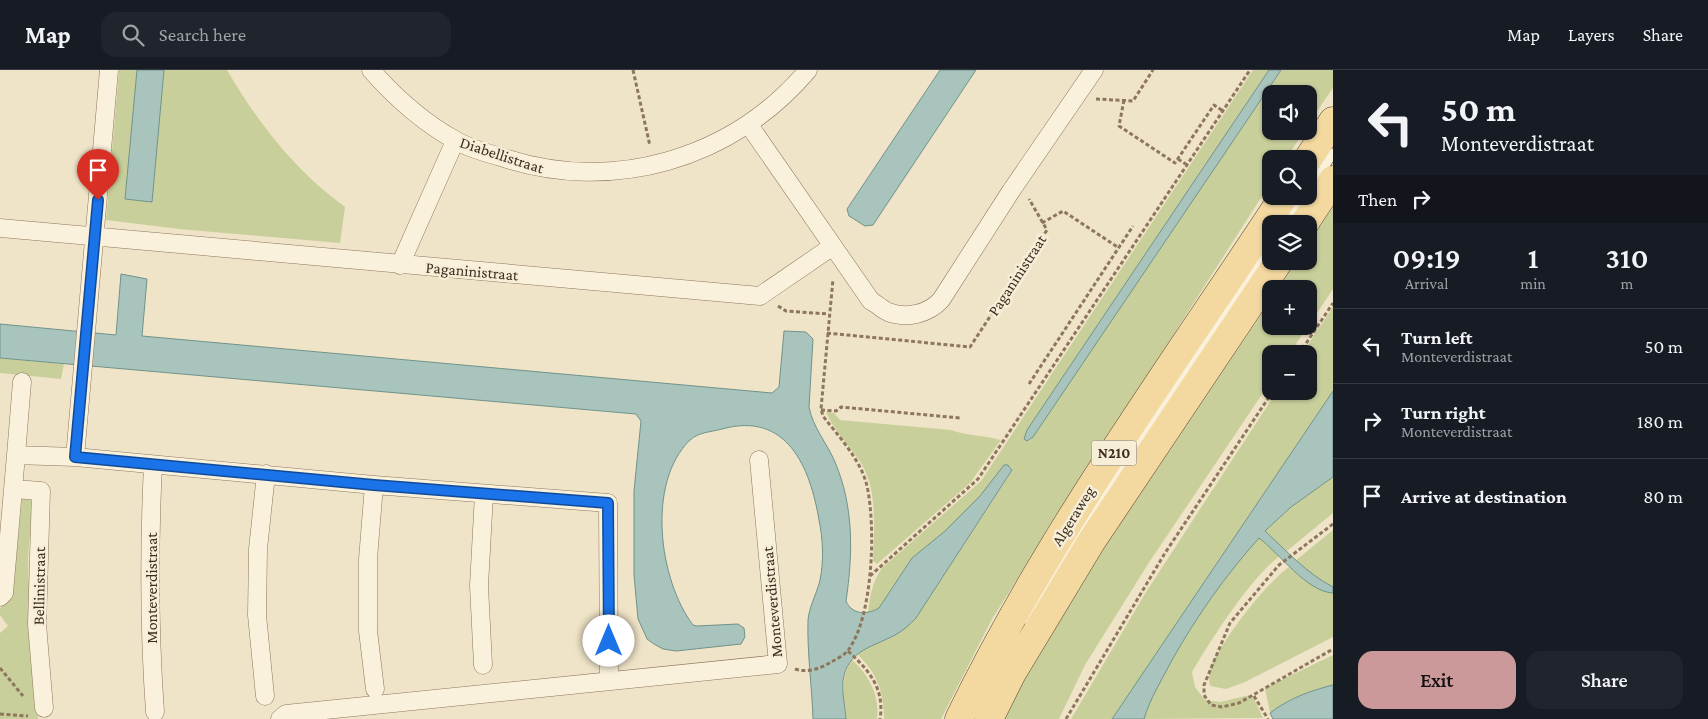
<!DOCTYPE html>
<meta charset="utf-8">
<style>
:root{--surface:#171b24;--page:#20242c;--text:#f1f3f6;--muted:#9ea1a6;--line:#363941;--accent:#cc999b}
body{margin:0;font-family:"Crimson Pro",serif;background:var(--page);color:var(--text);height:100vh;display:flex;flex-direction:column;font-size:19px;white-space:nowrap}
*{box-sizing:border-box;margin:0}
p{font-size:16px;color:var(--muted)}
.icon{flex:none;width:28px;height:28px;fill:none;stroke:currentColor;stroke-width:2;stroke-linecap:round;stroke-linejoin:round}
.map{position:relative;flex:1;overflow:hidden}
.sheet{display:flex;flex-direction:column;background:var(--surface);width:375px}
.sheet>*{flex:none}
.hud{background:#171b24;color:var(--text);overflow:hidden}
.tools{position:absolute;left:1262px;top:15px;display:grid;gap:10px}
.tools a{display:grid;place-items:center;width:55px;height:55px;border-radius:10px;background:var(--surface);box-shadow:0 1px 4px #0004;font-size:25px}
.pin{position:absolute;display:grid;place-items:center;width:42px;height:42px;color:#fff;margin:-51px -21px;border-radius:50% 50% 50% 0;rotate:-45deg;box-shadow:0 0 5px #0007}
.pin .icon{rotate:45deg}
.me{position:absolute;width:55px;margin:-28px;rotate:0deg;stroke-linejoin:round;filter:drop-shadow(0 0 4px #0008)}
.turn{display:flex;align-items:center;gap:18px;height:105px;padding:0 25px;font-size:22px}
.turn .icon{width:65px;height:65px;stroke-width:2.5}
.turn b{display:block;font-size:35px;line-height:42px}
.then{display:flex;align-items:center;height:48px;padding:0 25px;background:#0003;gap:10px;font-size:19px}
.eta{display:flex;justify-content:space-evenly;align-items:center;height:85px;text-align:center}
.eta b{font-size:30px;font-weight:600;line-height:35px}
.cta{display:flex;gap:10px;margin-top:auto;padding:10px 25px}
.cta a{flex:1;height:58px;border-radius:15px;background:var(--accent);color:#111;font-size:20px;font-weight:600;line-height:58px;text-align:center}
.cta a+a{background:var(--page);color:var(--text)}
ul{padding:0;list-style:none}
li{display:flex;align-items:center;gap:15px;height:75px;padding:0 25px;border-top:1px solid var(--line)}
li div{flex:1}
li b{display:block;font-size:19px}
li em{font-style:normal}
header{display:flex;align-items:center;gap:30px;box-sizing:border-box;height:70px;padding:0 25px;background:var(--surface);border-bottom:1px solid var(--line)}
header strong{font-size:24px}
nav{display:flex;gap:28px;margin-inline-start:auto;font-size:18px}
.search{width:350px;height:45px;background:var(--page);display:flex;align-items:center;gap:12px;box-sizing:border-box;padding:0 18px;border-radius:15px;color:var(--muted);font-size:19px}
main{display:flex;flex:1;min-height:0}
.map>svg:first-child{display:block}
</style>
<header>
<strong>Map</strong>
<div class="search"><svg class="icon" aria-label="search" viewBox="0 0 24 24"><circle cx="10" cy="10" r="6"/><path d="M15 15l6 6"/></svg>Search here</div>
<nav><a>Map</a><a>Layers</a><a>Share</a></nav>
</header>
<main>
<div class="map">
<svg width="1333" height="649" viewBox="0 0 1333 649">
<rect width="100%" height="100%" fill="#f0e4c8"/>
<path fill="#c9cf9b" d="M 119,0 L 137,0 L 125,129 L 152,131 L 164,0 L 227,0 C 258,53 295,101 345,137 L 340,173 L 179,159 L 106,150 Z
M 1253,0 L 1269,0 L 1027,360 L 1025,364 L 1029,371 L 1281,0 L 1333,0 L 1333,18 L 1309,53 L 1309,24 L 1271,24 L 1271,61 L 1304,61 L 1286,89 L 1271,89 L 1271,112 L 992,549 L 941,649 L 884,649 C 884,623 877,602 857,584 C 876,569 898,567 916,548 L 1012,401 L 1011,397 L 1004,395 L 980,426 L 945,461 L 912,488 L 879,538 L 868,543 C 870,525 872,513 882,498 L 981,411 Z
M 1333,128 L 1333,219 L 1309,255 L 1309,219 L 1274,219 L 1292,191 L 1309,191 L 1309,165 Z
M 1271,223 L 1271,256 L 1308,256 L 1289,284 L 1271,284 L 1271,311 L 1150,491 L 1085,595 L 1059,649 L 998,649 L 1031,585 Z
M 1333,237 L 1333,321 L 1112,649 L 1071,649 L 1146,522 L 1277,321 L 1309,321 L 1309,284 L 1302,284 Z
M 0,288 L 64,294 L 61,309 L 0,303 Z
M 826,342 L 834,343 L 840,350 L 951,360 C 968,366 984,365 1001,370 L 970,413 L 877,494 L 873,491 C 874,460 878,421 861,393 C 850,376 834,361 826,342 Z
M 1333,407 L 1333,443 L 1287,481 L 1265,461 L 1291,437 Z
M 22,429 L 30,430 L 33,433 L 28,487 L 30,552 L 38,649 L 0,649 L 0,563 L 8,556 L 0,545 L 0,538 L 8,530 L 13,520 Z
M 1333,460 L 1333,517 L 1317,508 L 1295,491 Z
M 1259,468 L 1280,486 C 1251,507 1211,570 1192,602 L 1195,617 L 1205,630 L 1220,632 L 1250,625 L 1254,629 L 1263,648 L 1144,649 C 1150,628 1162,610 1172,590 C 1197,546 1225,506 1259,468 Z
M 1289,497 C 1301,507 1317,522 1333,523 L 1333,567 L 1245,612 L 1226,619 L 1210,616 C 1208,608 1209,601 1212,594 C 1225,567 1265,514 1289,497 Z
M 1333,585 L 1333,615 C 1309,621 1288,629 1270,643 L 1265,618 Z
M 852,590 C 869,605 880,626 877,649 L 846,649 C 845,628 839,608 852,590 Z"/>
<path fill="#a9c4bc" stroke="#6f938a" d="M 137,0 L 164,0 L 152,132 L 125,129 Z
M 940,0 L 976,0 L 873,155 L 865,156 L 849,146 L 847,139 Z
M 1269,0 L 1281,0 L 1033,367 L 1027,371 L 1024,369 L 1027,360 Z
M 121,204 L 147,209 L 142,266 L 772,323 L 779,317 L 784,261 L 806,262 L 813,269 L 809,337 C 813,358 827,373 835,392 C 854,437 853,484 846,531 C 852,545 867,545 879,538 L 912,488 L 945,461 L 980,426 L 1004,395 L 1008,395 L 1012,400 L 916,548 C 910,554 903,561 895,565 C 873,577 847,580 843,611 C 842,622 845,637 846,649 L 813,649 C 812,617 807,583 808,550 C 809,537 817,523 820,510 C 824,491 823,469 819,450 C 810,397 787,341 722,359 C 711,362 699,362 690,370 C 646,413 659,510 693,555 L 697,556 L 738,554 L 744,558 L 745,567 L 741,574 L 676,581 L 663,579 L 654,574 L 647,569 L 644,562 L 638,549 L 634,505 L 634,421 L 641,351 L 636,344 L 0,288 L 0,254 L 116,265 Z
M 1333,321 L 1333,407 L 1291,437 L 1265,461 C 1287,481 1306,503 1333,517 L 1333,523 C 1307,522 1279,483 1259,468 C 1225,506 1197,546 1172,590 C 1162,610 1150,628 1144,649 L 1112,649 Z
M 1333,615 L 1333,649 L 1273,649 L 1270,643 C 1288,629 1309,621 1333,615 Z"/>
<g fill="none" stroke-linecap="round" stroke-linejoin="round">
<g stroke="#8d765c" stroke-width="11">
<path id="service" d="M 1309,120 L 1333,83
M 1286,154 L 1304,126
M 1028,550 L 1062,490 L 1271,176"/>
</g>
<g stroke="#8d765c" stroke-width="19">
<path id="minor" d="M 109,0 L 75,387 L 374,415 L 608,433 L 609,611
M 371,0 C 394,26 424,53 455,70 C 468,78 486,83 501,87 C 612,124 732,90 808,0
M 749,55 L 871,231 C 877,234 883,240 888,242 C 907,249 928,244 941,230 L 1011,121 L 1094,0
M 0,158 L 760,226 L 833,176
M 400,195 L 455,71
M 16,385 L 22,312
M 153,395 C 149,478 149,559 155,642
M 374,415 L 368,489 L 368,561 L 375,619
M 14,419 L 41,421 L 37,554 L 44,638
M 0,527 L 4,523 L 16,385 L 75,387
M 483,595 L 479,516 L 484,424
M 265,626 L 257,545 L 258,479 L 266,404
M 280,649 L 286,644 L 778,594 L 759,390"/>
</g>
<g stroke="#5b4430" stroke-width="29">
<path id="primary" d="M 1308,89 L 1333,51
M 1304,154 L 1333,110
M 959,649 C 1048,465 1171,298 1284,126
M 989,649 L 1012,603 L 1091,472 L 1279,191"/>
</g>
<path stroke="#8d765c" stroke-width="3" stroke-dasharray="4 2.5" stroke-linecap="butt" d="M 633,0 L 650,76
M 1096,29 L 1133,31 L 1153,0
M 1124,30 L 1119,56 L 1175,93 L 1214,35 L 1223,41
M 1178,89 L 1187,95
M 1042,153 L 1063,141 L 1119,178
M 778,236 L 786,241 L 828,244
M 827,263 L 970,277 L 1047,160 L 1029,129
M 1299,284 L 1333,233
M 1029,314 L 1133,156
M 821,340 L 836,341 L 841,337 L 960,348
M 1333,454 L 1279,495 L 1230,553 L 1204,615 L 1204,625 L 1211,635 L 1222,637 L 1239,633 L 1333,579
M 870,506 L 978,409 L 1250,0
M 848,581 C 869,600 885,619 880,649
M 0,598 L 23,626
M 795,599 C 807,603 820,599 831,592 C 837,589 845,585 849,579 C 873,545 876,457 867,416 C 861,390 839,367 823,346 L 821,339 L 833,209
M 1254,626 L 1268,649
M 0,644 L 28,646
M 1066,649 L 1165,483 L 1273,321"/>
<use href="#service" stroke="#faf1dc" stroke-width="9"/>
<use href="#minor" stroke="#faf1dc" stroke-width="18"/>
<use href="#primary" stroke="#f3d9a0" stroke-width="28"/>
</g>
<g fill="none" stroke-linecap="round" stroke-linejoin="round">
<g stroke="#114b97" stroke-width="12">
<path id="route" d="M 98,130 L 75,387 L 374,415 L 608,433 L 609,571"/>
</g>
<use href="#route" stroke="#1a73e8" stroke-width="9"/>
</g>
<g text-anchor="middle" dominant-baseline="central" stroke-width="5" stroke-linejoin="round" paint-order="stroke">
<rect fill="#f7eed8" stroke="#756857" stroke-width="1" x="1091.5" y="370.5" width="45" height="25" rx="4"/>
<g font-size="15" font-weight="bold" fill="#3d2e20">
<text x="1114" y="383">N210</text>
</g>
<g font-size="16" fill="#3d2e20" stroke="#f7eed8">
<text transform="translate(502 85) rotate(18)">Diabellistraat</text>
<text transform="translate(472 201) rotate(5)">Paganinistraat</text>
<text transform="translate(1017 205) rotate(-57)">Paganinistraat</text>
<text transform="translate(1073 446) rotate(-58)">Algeraweg</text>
<text transform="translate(39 516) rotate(-89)">Bellinistraat</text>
<text transform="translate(151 518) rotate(-90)">Monteverdistraat</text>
<text transform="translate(772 532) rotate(-95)">Monteverdistraat</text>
</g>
</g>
</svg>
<div class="tools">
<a><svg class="icon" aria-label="sound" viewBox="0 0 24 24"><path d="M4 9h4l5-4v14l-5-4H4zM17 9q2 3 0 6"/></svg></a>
<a><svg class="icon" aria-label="search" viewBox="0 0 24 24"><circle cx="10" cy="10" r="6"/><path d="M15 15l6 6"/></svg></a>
<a><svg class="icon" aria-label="layers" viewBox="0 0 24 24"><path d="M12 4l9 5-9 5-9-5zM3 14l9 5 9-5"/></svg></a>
<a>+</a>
<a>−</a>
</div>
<div class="pin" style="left:98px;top:130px;background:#d93025"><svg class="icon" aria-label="arrive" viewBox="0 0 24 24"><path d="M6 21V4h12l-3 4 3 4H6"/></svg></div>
<svg class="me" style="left:609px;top:571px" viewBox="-20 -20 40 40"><circle r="19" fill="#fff"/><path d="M0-13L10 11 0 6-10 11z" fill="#1a73e8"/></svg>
</div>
<section class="sheet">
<div class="hud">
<div class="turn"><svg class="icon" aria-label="left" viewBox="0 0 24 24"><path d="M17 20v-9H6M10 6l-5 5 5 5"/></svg><div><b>50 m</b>Monteverdistraat</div></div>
<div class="then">Then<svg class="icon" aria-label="right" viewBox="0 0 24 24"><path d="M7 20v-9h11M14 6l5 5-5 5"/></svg></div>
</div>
<div class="eta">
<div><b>09:19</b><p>Arrival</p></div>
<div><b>1</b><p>min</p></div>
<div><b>310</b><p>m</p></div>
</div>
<ul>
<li><svg class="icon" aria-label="left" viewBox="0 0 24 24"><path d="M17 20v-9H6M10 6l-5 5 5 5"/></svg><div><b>Turn left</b><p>Monteverdistraat</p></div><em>50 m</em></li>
<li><svg class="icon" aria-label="right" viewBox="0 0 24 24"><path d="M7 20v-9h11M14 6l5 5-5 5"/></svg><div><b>Turn right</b><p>Monteverdistraat</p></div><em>180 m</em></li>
<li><svg class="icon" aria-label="arrive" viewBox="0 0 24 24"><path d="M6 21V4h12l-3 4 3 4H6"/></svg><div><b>Arrive at destination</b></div><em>80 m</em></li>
</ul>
<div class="cta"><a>Exit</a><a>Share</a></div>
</section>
</main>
